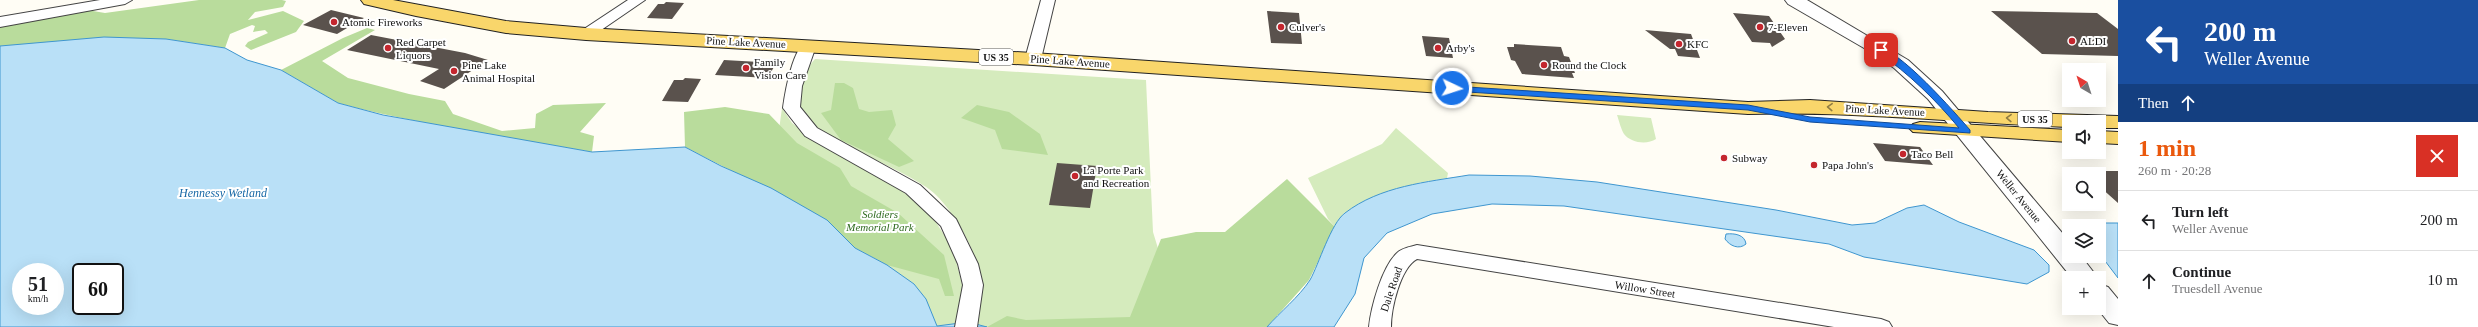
<!DOCTYPE html>
<meta charset="utf-8">
<style>
:root{--surface:#fff;--page:#f6f6f6;--text:#202124;--muted:#757577;--line:#e0e0e0;--accent:#ea580c}
body{margin:0;font-family:"Times New Roman",serif;background:var(--page);color:var(--text);height:100vh;display:flex;flex-direction:column;font-size:15px;white-space:nowrap}
*{box-sizing:border-box;margin:0}
p{font-size:13px;color:var(--muted)}
.icon{flex:none;width:22px;height:22px;fill:none;stroke:currentColor;stroke-width:2;stroke-linecap:round;stroke-linejoin:round}
.map{position:relative;flex:1;overflow:hidden}
.drawer{display:flex;flex-direction:column;background:var(--surface);width:360px}
.drawer>*{flex:none}
.banner{background:#1a4fa0;color:#fff;overflow:hidden}
.needle{width:26px;rotate:321deg}
.tools{position:absolute;left:2062px;top:63px;display:grid;gap:8px}
.tools a{display:grid;place-items:center;width:44px;height:44px;border-radius:0px;background:var(--surface);box-shadow:0 4px 16px #0002;font-size:20px}
.speed{position:absolute;left:12px;top:263px;display:flex;gap:8px;font-size:20px;font-weight:700;text-align:center}
.speed>*{display:grid;place-content:center;width:52px;height:52px;border-radius:50%;background:var(--surface);box-shadow:0 4px 16px #0002;line-height:1}
.speed small{font-size:10px;font-weight:400}
.speed .limit{border:2px solid #111;border-radius:6px;background:#fff;color:#111}
.pin{position:absolute;display:grid;place-items:center;width:34px;height:34px;color:#fff;margin:-17px;border-radius:8px;box-shadow:0 2px 6px #0006}
.me{position:absolute;width:44px;margin:-22px;rotate:94deg;stroke-linejoin:round;filter:drop-shadow(0 0 3px #0008)}
.turn{display:flex;align-items:center;gap:14px;height:84px;padding:0 20px;font-size:18px}
.turn .icon{width:52px;height:52px;stroke-width:2.5}
.turn b{display:block;font-size:28px;line-height:34px}
.then{display:flex;align-items:center;height:38px;padding:0 20px;background:#0003;gap:8px;font-size:15px}
.round{display:grid;place-items:center;flex:none;width:42px;height:42px;border-radius:0px;background:var(--page)}
.overview{display:flex;align-items:center;justify-content:space-between;height:68px;padding:0 20px}
h1{font-size:24px;font-weight:700;line-height:30px;color:var(--accent)}
ul{padding:0;list-style:none}
li{display:flex;align-items:center;gap:12px;height:60px;padding:0 20px;border-top:1px solid var(--line)}
li div{flex:1}
li b{display:block;font-size:15px}
li em{font-style:normal}
main{display:flex;flex:1;min-height:0}
.map>svg:first-child{display:block}
</style>
<main>
<div class="map">
<svg width="2118" height="327" viewBox="0 0 2118 327">
<rect width="100%" height="100%" fill="#fffdf5"/>
<path fill="#d5ebbd" d="M 815,59 L 1146,80 L 1153,232 L 1182,327 L 977,327 C 978,310 983,288 979,272 C 973,245 957,218 939,198 C 914,169 810,140 801,108 C 798,100 801,91 803,84 C 806,75 808,66 815,59 Z
M 782,108 L 792,123 L 811,138 L 895,185 L 932,216 L 953,249 L 963,288 L 956,327 L 937,327 L 914,284 L 771,188 Z
M 1617,115 L 1651,118 L 1656,139 C 1647,145 1631,143 1624,134 C 1621,129 1619,121 1617,115 Z
M 1396,128 L 1448,173 L 1447,178 L 1418,183 L 1344,213 L 1335,227 L 1328,219 L 1308,178 L 1382,144 Z"/>
<path fill="#b9dc9c" d="M 199,0 L 282,0 L 286,1 L 283,7 L 255,12 L 248,20 L 283,11 L 304,21 L 296,32 L 251,50 L 245,46 L 248,42 L 268,33 L 265,30 L 253,32 L 255,26 L 252,25 L 230,34 L 225,48 L 166,39 L 0,46 L 0,25 L 87,10 L 105,13 Z
M 367,28 L 375,30 L 322,61 L 348,78 L 409,94 L 445,101 L 453,114 L 502,131 L 535,128 L 536,114 L 553,105 L 606,103 L 580,132 L 594,136 L 592,152 C 507,137 421,125 338,103 L 281,70 L 343,38 Z
M 835,83 L 844,83 L 853,88 L 859,109 L 869,112 L 892,110 L 896,125 L 888,139 L 914,161 L 899,167 L 841,140 L 821,113 L 831,110 Z
M 977,105 L 1009,112 L 1040,134 L 1048,155 L 1002,149 L 995,130 L 961,118 Z
M 725,107 L 769,114 L 797,143 L 840,168 L 851,186 L 898,213 L 944,255 L 954,296 L 945,296 L 939,279 L 887,265 L 855,248 L 827,220 L 685,147 L 684,112 Z
M 1287,179 L 1335,227 L 1309,280 L 1267,327 L 987,327 L 1007,316 L 1026,320 L 1130,317 L 1161,239 L 1196,232 L 1225,232 Z"/>
<path fill="#b9e0f7" stroke="#3f96cf" fill-rule="evenodd" d="M 104,37 L 166,39 L 225,48 L 247,60 L 281,70 L 338,103 L 383,115 L 592,152 L 685,147 L 721,166 L 771,188 L 827,220 L 855,248 L 887,265 L 914,284 L 926,299 L 937,326 L 968,322 L 987,327 L 0,327 L 0,46 ZM 21,272 L 55,272 L 55,306 L 21,306 ZM 81,272 L 115,272 L 115,306 L 81,306 Z
M 1469,175 L 1530,176 L 1597,182 L 1776,210 L 1852,225 L 1875,223 L 1907,208 L 1924,205 L 1959,222 L 2034,250 L 2049,265 L 2049,272 L 2027,284 L 1864,257 L 1829,244 L 1564,206 L 1492,204 L 1432,214 L 1387,233 L 1364,258 L 1355,294 L 1334,327 L 1267,327 C 1280,312 1299,297 1310,280 C 1319,264 1331,223 1345,213 C 1380,186 1427,182 1469,175 Z
M 2106,223 L 2118,223 L 2118,278 L 2099,253 L 2099,226 L 2095,226 Z
M 1726,234 C 1735,233 1745,235 1746,244 C 1739,250 1730,246 1725,239 Z"/>
<path fill="#5a524d" d="M 666,2 L 684,3 L 672,19 L 647,18 L 658,4 L 664,4 Z
M 331,10 L 364,18 L 337,34 L 303,25 Z
M 1267,11 L 1299,13 L 1302,44 L 1271,43 Z
M 1991,11 L 2097,13 L 2118,29 L 2118,56 L 2042,54 Z
M 1733,13 L 1769,16 L 1785,39 L 1772,47 L 1770,43 L 1752,42 Z
M 1645,30 L 1691,34 L 1700,58 L 1678,56 L 1675,49 L 1670,49 Z
M 371,35 L 465,53 L 488,60 L 444,89 L 420,81 L 439,69 L 347,50 Z
M 1422,36 L 1449,38 L 1453,58 L 1426,56 Z
M 1514,44 L 1561,47 L 1564,56 L 1569,57 L 1575,73 L 1572,73 L 1574,78 L 1522,74 L 1515,61 L 1511,60 L 1507,47 L 1514,47 Z
M 724,60 L 776,63 L 768,78 L 715,75 Z
M 685,78 L 701,79 L 688,102 L 662,101 L 674,80 L 683,80 Z
M 1873,143 L 1920,147 L 1933,165 L 1885,161 Z
M 1057,163 L 1097,166 L 1090,208 L 1049,205 Z
M 2099,171 L 2118,171 L 2118,203 L 2099,186 Z"/>
<g fill="none" stroke-linecap="round" stroke-linejoin="round">
<g stroke="#444" stroke-width="2">
<path id="minor" d="M 100,0 L 132,0 L 125,4 L 0,27 L 0,17 Z
M 628,0 L 645,0 L 591,37 L 581,37 L 578,34 L 581,31 Z
M 1041,0 L 1055,0 L 1041,59 L 1033,64 L 1025,59 Z
M 808,41 L 816,46 L 802,86 L 800,107 L 817,128 L 920,185 L 956,219 L 978,264 L 983,285 L 977,327 L 955,327 L 963,285 L 958,264 L 941,226 L 906,193 L 805,136 L 783,108 C 785,93 793,45 808,41 Z
M 1417,245 L 1881,319 L 1889,322 L 1892,327 L 1834,327 L 1417,259 C 1400,268 1391,309 1391,327 L 1369,327 C 1371,307 1382,267 1397,253 C 1402,248 1410,247 1417,245 Z"/>
</g>
<g stroke="#444" stroke-width="2">
<path id="tertiary" d="M 1785,0 L 1807,0 L 1908,60 L 1942,91 L 2069,241 L 2069,256 L 2081,256 L 2098,278 L 2072,278 L 1928,99 L 1894,68 L 1864,48 L 1788,4 Z
M 2099,284 L 2108,287 L 2118,299 L 2118,325 L 2109,323 L 2097,308 L 2099,308 Z"/>
</g>
<g stroke="#222" stroke-width="2">
<path id="primary" d="M 361,0 L 393,0 L 506,21 L 586,28 L 1033,53 L 1748,102 L 1810,100 L 1988,112 L 2118,116 L 2118,128 L 2099,128 L 2099,122 L 2069,122 L 2069,127 C 1962,123 1855,111 1748,114 L 1033,65 L 586,40 L 506,33 L 416,16 L 364,4 Z
M 1920,122 L 2069,130 L 2069,142 L 1913,132 L 1909,128 L 1913,124 Z
M 2099,131 L 2118,132 L 2118,144 L 2099,143 Z"/>
</g>
<use href="#minor" fill="#fff" fill-rule="evenodd"/>
<use href="#tertiary" fill="#fff" fill-rule="evenodd"/>
<use href="#primary" fill="#f9d66b" fill-rule="evenodd"/>
</g>
<defs><path id="oneway-chevron" d="M-2-3.5L2.5 0L-2 3.5" fill="none" stroke-width="1.6" stroke-linecap="round" stroke-linejoin="round"/></defs>
<g stroke="#917d42">
<use href="#oneway-chevron" transform="translate(1830 107) rotate(-177)"/>
<use href="#oneway-chevron" transform="translate(2009 118) rotate(-178)"/>
</g>
<path fill="#1a73e8" stroke="#114b97" d="M 1878,49 C 1896,45 1957,115 1970,130 L 1970,133 L 1810,122 L 1748,110 L 1452,91 L 1448,88 L 1452,86 L 1748,105 L 1810,117 L 1959,128 C 1935,99 1909,74 1878,52 Z"/>
<g fill="#c4262e" stroke="#fff" stroke-width="1.5">
<circle cx="334" cy="22" r="4"/>
<circle cx="1281" cy="27" r="4"/>
<circle cx="1760" cy="27" r="4"/>
<circle cx="2072" cy="41" r="4"/>
<circle cx="1679" cy="44" r="4"/>
<circle cx="388" cy="48" r="4"/>
<circle cx="1438" cy="48" r="4"/>
<circle cx="1544" cy="65" r="4"/>
<circle cx="746" cy="68" r="4"/>
<circle cx="454" cy="71" r="4"/>
<circle cx="1903" cy="154" r="4"/>
<circle cx="1724" cy="158" r="4"/>
<circle cx="1814" cy="165" r="4"/>
<circle cx="1075" cy="176" r="4"/>
</g>
<g text-anchor="middle" dominant-baseline="central" stroke-width="4" stroke-linejoin="round" paint-order="stroke">
<g fill="#fff" stroke="#585858" stroke-width="1">
<rect x="979" y="49" width="34" height="16" rx="3"/>
<rect x="2018" y="111" width="34" height="16" rx="3"/>
</g>
<g font-size="10" font-weight="bold" fill="#111">
<text x="996" y="57">US 35</text>
<text x="2035" y="119">US 35</text>
</g>
<g font-size="11" fill="#111" stroke="#fff" text-anchor="start">
<text x="342" y="22">Atomic Fireworks</text>
<text x="1289" y="27">Culver's</text>
<text x="1768" y="27">7-Eleven</text>
<text x="2080" y="41">ALDI</text>
<text x="396" y="42">Red Carpet<tspan x="396" dy="13">Liquors</tspan></text>
<text x="1687" y="44">KFC</text>
<text x="1446" y="48">Arby's</text>
<text x="754" y="62">Family<tspan x="754" dy="13">Vision Care</tspan></text>
<text x="462" y="65">Pine Lake<tspan x="462" dy="13">Animal Hospital</tspan></text>
<text x="1552" y="65">Round the Clock</text>
<text x="1911" y="154">Taco Bell</text>
<text x="1732" y="158">Subway</text>
<text x="1822" y="165">Papa John's</text>
<text x="1083" y="170">La Porte Park<tspan x="1083" dy="13">and Recreation</tspan></text>
</g>
<g font-size="11" fill="#111" stroke="#fff">
<text transform="translate(746 42) rotate(3)">Pine Lake Avenue</text>
<text transform="translate(1070 61) rotate(4)">Pine Lake Avenue</text>
<text transform="translate(1885 110) rotate(3)">Pine Lake Avenue</text>
<text transform="translate(2019 196) rotate(51)">Weller Avenue</text>
<text transform="translate(1391 289) rotate(-71)">Dale Road</text>
<text transform="translate(1645 289) rotate(9)">Willow Street</text>
</g>
<g font-size="11" font-style="italic" fill="#2f6b1f" stroke="#fff">
<text x="880" y="214">Soldiers<tspan x="880" dy="13">Memorial Park</tspan></text>
</g>
<g font-size="12" font-style="italic" fill="#1768a6" stroke="#fff">
<text x="223" y="193">Hennessy Wetland</text>
</g>
</g>
</svg>
<div class="tools">
<a><svg class="needle" viewBox="-14 -14 28 28"><path d="M0-13l5 13h-10z" fill="#e53935"/><path d="M0 13l5-13h-10z" fill="#757577"/></svg></a>
<a><svg class="icon" aria-label="sound" viewBox="0 0 24 24"><path d="M4 9h4l5-4v14l-5-4H4zM17 9q2 3 0 6"/></svg></a>
<a><svg class="icon" aria-label="search" viewBox="0 0 24 24"><circle cx="10" cy="10" r="6"/><path d="M15 15l6 6"/></svg></a>
<a><svg class="icon" aria-label="layers" viewBox="0 0 24 24"><path d="M12 4l9 5-9 5-9-5zM3 14l9 5 9-5"/></svg></a>
<a>+</a>
</div>
<div class="speed"><div>51<small>km/h</small></div><div class="limit">60</div></div>
<div class="pin" style="left:1881px;top:50px;background:#d93025"><svg class="icon" aria-label="arrive" viewBox="0 0 24 24"><path d="M6 21V4h12l-3 4 3 4H6"/></svg></div>
<svg class="me" style="left:1452px;top:88px" viewBox="-20 -20 40 40"><circle r="17" fill="#1a73e8" stroke="#fff" stroke-width="3"/><path d="M0-11L8 9 0 5-8 9z" fill="#fff"/></svg>
</div>
<section class="drawer">
<div class="banner">
<div class="turn"><svg class="icon" aria-label="left" viewBox="0 0 24 24"><path d="M17 20v-9H6M10 6l-5 5 5 5"/></svg><div><b>200 m</b>Weller Avenue</div></div>
<div class="then">Then<svg class="icon" aria-label="ahead" viewBox="0 0 24 24"><path d="M12 20V5M6 11l6-6 6 6"/></svg></div>
</div>
<div class="overview"><div><h1>1 min</h1><p>260 m · 20:28</p></div><a class="round" style="background:#d93025;color:#fff"><svg class="icon" aria-label="close" viewBox="0 0 24 24"><path d="M6 6l12 12M18 6L6 18"/></svg></a></div>
<ul>
<li><svg class="icon" aria-label="left" viewBox="0 0 24 24"><path d="M17 20v-9H6M10 6l-5 5 5 5"/></svg><div><b>Turn left</b><p>Weller Avenue</p></div><em>200 m</em></li>
<li><svg class="icon" aria-label="ahead" viewBox="0 0 24 24"><path d="M12 20V5M6 11l6-6 6 6"/></svg><div><b>Continue</b><p>Truesdell Avenue</p></div><em>10 m</em></li>
</ul>
</section>
</main>
